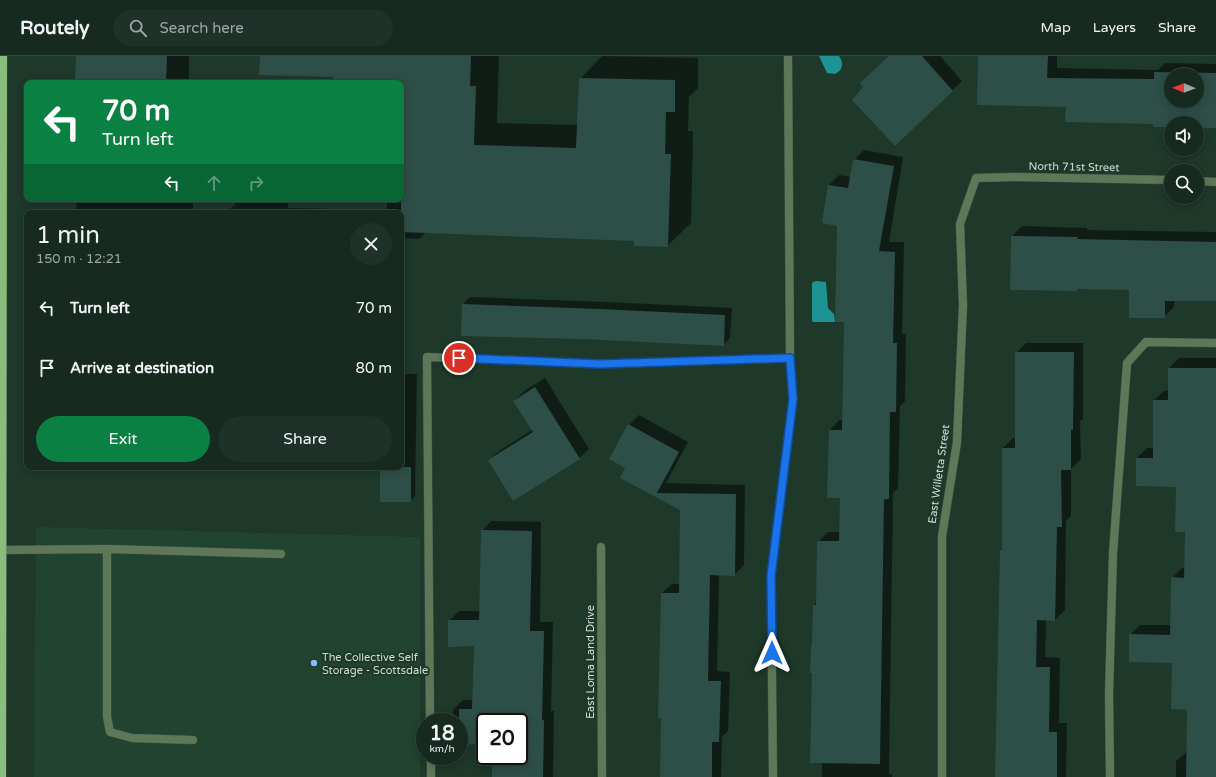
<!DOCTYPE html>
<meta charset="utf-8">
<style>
:root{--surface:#162a20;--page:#1f3229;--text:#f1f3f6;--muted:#9ea7a5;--line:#35463e;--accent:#0b8043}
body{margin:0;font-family:"Varela Round",sans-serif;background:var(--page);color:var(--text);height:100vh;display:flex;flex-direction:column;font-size:15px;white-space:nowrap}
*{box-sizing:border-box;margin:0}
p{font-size:13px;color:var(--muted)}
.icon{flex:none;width:22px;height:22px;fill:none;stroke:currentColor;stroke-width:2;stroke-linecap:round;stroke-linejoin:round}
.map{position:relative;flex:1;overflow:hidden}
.side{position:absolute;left:24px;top:154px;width:380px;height:260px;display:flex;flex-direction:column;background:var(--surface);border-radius:8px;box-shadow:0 2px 10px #0003,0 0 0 1px var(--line)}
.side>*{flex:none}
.hud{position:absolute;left:24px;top:24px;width:380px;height:122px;border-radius:8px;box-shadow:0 2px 10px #0003,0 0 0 1px var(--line);background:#0b8043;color:#fff;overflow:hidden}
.needle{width:26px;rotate:271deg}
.tools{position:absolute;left:1164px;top:12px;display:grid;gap:8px}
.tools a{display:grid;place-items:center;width:40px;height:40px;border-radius:50%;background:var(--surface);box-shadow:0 2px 10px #0003,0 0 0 1px var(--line);font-size:20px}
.speed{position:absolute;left:416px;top:657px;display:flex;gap:8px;font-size:20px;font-weight:700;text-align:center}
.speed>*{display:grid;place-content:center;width:52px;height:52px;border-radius:50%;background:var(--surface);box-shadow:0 2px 10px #0003,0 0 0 1px var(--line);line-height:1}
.speed small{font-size:10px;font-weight:400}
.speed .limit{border:2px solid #111;border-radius:6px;background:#fff;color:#111}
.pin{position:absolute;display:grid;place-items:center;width:34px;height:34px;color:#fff;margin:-17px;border:2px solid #fff;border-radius:50%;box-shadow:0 1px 4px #0007}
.me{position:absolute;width:44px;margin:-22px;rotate:0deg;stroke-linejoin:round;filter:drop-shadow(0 0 3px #0008)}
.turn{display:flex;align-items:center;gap:14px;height:84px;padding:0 12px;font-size:18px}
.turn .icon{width:52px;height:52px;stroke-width:2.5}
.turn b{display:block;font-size:28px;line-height:34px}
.lanes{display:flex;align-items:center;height:38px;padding:0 12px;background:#0003;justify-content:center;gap:20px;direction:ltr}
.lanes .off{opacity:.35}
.round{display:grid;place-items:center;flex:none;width:42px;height:42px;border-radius:21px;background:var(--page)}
.summary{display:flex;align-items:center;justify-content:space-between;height:68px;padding:0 12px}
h1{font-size:24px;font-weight:600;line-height:30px}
.cta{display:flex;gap:8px;margin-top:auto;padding:8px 12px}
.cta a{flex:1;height:46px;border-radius:24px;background:var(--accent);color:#fff;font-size:16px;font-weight:600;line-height:46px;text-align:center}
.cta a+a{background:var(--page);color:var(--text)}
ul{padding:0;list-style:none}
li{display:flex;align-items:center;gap:12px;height:60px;padding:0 12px}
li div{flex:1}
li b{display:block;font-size:15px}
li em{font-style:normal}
header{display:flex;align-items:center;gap:24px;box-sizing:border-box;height:56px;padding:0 20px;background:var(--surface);border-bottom:1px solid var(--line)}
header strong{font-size:19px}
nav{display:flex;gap:22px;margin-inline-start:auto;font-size:14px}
.search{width:280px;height:36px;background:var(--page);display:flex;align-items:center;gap:10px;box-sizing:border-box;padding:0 14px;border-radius:22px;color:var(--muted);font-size:15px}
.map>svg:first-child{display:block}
</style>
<header>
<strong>Routely</strong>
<div class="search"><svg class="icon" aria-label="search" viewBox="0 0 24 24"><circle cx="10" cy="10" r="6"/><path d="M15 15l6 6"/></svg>Search here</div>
<nav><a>Map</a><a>Layers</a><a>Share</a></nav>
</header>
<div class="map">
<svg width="1216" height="721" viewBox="0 0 1216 721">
<rect width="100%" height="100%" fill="#1e382a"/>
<path fill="#214330" d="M 36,471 L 420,481 L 420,721 L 34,721 Z"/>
<path fill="#1e9394" d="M 819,0 L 839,0 C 844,7 843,14 835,18 L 827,17 Z
M 817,225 L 826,226 L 828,252 L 834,258 L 835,266 L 813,266 L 812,265 L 812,228 L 813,226 Z"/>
<path fill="#0007" fill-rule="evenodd" d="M 77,0 L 189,0 L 189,27 L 76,27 Z
M 264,0 L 499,0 L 497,67 L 578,69 L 580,23 L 602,0 L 698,2 L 698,32 L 689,41 L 688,75 L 693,75 L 691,167 L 667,190 L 635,184 L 426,176 L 419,183 L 401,182 L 401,157 L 387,157 L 387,143 L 401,143 L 401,27 L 334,27 L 334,20 Z
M 890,0 L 940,0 L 962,25 L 895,88 Z
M 979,0 L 1057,0 L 1057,12 L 1158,14 L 1165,7 L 1216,8 L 1216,71 L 1197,71 L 1197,67 L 1171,67 L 1171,70 L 1067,50 ZM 1171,19 L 1197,19 L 1197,45 L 1171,45 Z
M 864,94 L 903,101 L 889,186 L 904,186 L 902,278 L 906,278 L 905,345 L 900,350 L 898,432 L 893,437 L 889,718 L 892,718 L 892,721 L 822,721 L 822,706 L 813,589 L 814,549 L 817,546 L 818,486 L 828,476 L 840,476 L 841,441 L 830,374 L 839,364 L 843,364 L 845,265 L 838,169 L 823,166 L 829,129 L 839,119 L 851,121 L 854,104 Z
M 77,143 L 193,143 L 193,157 L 76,157 Z
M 240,143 L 288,143 L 288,152 L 337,153 L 337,157 L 226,157 Z
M 1022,170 L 1087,172 L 1087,174 L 1216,176 L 1216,244 L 1174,244 L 1174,251 L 1164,261 L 1130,233 L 1078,232 L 1076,234 L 1012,180 Z
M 470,241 L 608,246 L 732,252 L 730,282 L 723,289 L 463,248 Z
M 1026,287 L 1083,287 L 1083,363 L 1080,365 L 1081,403 L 1071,413 L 1071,460 L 1066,465 L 1065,554 L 1055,564 L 1046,564 L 1045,601 L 1060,602 L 1059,667 L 1067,667 L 1066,721 L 996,721 L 1001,494 L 1003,492 L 1003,392 L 1013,382 L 1016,382 L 1016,297 Z
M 1179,302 L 1216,302 L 1216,721 L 1176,721 L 1176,705 L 1188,695 L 1188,653 L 1173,606 L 1130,579 L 1140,569 L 1171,569 L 1172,522 L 1182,512 L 1186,512 L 1186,475 L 1177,430 L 1137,402 L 1147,392 L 1154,392 L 1154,344 L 1164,335 L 1169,334 L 1169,312 Z
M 401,318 L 417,318 L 415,440 L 410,445 L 381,411 L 401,411 Z
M 545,322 L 589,393 L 579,402 L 489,404 L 499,395 L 532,374 L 514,345 L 524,335 Z
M 639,359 L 688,386 L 666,427 L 745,429 L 744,509 L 734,519 L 719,519 L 717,615 L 730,616 L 728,675 L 722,681 L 721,721 L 661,721 L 662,537 L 672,528 L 680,528 L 681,454 L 621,421 L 626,412 L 610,403 L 629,369 Z
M 491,465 L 541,466 L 540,566 L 553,566 L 551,655 L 554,655 L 553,721 L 493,721 L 493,700 L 519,700 L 519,666 L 485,666 L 485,687 L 459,688 L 459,666 L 453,666 L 453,654 L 463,644 L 474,644 L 475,589 L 449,565 L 459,555 L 480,555 L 482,475 Z"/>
<path fill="#2d4f47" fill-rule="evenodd" d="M 76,0 L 167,0 L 166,27 L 75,27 Z
M 260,0 L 471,0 L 470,30 L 476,30 L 474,89 L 576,92 L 579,22 L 675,24 L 675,56 L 666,56 L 665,98 L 671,98 L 668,191 L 634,190 L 634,185 L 401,176 L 401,27 L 333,27 L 333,21 L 259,19 Z
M 889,0 L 922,0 L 953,35 L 895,90 L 852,44 L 863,31 L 860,27 Z
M 978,0 L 1048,0 L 1047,22 L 1154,23 L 1154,16 L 1216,17 L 1216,72 L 1197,72 L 1197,67 L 1171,67 L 1171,71 L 1153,71 L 1153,68 L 1065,66 L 1066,51 L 977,49 ZM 1171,19 L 1197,19 L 1197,45 L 1171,45 Z
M 853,103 L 894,110 L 879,195 L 895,196 L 893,287 L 897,287 L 896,356 L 890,356 L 889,443 L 884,443 L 880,708 L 810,707 L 812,617 L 810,617 L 811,590 L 812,590 L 813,549 L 816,549 L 817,485 L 839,485 L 840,442 L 827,442 L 829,374 L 842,374 L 844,266 L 835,266 L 837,170 L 822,167 L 828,129 L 848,132 Z
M 1011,180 L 1078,181 L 1077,183 L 1216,186 L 1216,245 L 1165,245 L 1165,262 L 1129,262 L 1129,234 L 1077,233 L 1077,235 L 1010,234 Z
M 462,248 L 600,253 L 725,259 L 724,290 L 583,283 L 461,280 Z
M 1015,296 L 1074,296 L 1073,374 L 1071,374 L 1071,414 L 1061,414 L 1062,471 L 1057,471 L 1055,565 L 1037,564 L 1036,611 L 1050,611 L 1049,676 L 1057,676 L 1057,721 L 995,721 L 1000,494 L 1002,494 L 1002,392 L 1015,392 Z
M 1168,312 L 1216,312 L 1216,721 L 1186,721 L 1187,654 L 1171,653 L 1172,607 L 1129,606 L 1129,578 L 1170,579 L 1171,521 L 1184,522 L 1185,476 L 1175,476 L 1176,431 L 1136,430 L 1136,402 L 1153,402 L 1153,344 L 1168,344 Z
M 535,331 L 580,403 L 513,445 L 488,404 L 533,376 L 513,345 Z
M 628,368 L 679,396 L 657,437 L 736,438 L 735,520 L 710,519 L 708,625 L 721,625 L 719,686 L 712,686 L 712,721 L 660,721 L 661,662 L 658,662 L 661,537 L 679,537 L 680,454 L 620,422 L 625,412 L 609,403 Z
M 380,411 L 411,411 L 411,446 L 380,446 Z
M 481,474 L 532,475 L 530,575 L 544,575 L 542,664 L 544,664 L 543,721 L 492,721 L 492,700 L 519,700 L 519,666 L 485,666 L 485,688 L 459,689 L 459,653 L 472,653 L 474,590 L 448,591 L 448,564 L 479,564 Z"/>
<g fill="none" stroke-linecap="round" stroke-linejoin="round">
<g stroke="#3e5648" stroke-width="9">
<path id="lane" d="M 107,493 L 107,661 L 110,676 L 132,682 L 193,684
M 1,494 L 107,493 L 281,498
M 430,666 L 427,301 L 600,308 L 790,302
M 431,700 L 431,721
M 773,721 L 771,520 L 793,343 L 790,302 L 788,0
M 1110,721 L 1109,638 L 1113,497 L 1127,307 L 1146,286 L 1216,287"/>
</g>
<g stroke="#3e5648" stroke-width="9">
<path id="street" d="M 1197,125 L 1216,126
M 601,491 L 602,721
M 942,721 L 942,480 L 957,386 L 963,249 L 960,168 L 976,122 L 1013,121 L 1171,124"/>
</g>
<g stroke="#3e5648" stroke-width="11">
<path id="primary" d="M 1,721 L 2,0"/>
</g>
<use href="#lane" stroke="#5f7759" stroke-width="8"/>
<use href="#street" stroke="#5f7759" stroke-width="8"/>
<use href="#primary" stroke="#8abc7d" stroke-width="10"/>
</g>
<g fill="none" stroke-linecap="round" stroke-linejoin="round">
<g stroke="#114b97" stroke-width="10">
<path id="route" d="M 459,302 L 600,308 L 790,302 L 793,343 L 771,520 L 772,597"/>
</g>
<use href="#route" stroke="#1a73e8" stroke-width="7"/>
</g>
<circle fill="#85bbfb" stroke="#1e382a" stroke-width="1.5" cx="314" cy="607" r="4"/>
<g text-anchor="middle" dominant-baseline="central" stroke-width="4" stroke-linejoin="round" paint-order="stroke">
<g font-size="11" fill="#cdddd3" stroke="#1e382a">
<text transform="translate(1074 111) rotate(1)">North 71st Street</text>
<text transform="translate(939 418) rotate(-82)">East Willetta Street</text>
<text transform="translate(590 606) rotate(-90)">East Loma Land Drive</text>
</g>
<g font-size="11" fill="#cdddd3" stroke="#1e382a" text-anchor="start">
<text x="322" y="601">The Collective Self<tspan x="322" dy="13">Storage - Scottsdale</tspan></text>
</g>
</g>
</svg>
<div class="tools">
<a><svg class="needle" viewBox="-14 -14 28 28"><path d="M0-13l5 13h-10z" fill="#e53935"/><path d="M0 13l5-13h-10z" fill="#9ea7a5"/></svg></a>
<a><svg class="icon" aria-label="sound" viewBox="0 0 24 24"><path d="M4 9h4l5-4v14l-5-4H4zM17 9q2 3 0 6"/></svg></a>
<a><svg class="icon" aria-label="search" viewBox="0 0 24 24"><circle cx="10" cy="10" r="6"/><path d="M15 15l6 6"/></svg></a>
</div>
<div class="speed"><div>18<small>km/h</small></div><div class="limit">20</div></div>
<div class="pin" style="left:459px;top:302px;background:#d93025"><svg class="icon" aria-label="arrive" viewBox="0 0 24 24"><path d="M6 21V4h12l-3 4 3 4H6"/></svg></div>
<svg class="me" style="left:772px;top:597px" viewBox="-20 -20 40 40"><path d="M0-17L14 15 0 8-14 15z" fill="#1a73e8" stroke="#fff" stroke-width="4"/></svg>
<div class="hud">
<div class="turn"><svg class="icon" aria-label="left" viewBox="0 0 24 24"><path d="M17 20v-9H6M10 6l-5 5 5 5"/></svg><div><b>70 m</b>Turn left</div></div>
<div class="lanes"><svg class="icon" aria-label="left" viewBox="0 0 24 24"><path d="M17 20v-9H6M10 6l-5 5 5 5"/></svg><svg class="icon off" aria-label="ahead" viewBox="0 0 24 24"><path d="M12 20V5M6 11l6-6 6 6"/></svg><svg class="icon off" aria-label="right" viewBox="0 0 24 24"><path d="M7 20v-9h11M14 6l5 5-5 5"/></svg></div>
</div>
<section class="side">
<div class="summary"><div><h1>1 min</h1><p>150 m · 12:21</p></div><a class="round"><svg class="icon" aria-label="close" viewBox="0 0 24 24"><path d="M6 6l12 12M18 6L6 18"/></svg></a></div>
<ul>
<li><svg class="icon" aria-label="left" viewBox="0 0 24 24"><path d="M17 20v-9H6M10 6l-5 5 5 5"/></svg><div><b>Turn left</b></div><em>70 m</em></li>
<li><svg class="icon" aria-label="arrive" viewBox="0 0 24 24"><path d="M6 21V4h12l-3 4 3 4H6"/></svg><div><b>Arrive at destination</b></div><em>80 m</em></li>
</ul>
<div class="cta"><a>Exit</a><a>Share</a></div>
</section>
</div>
